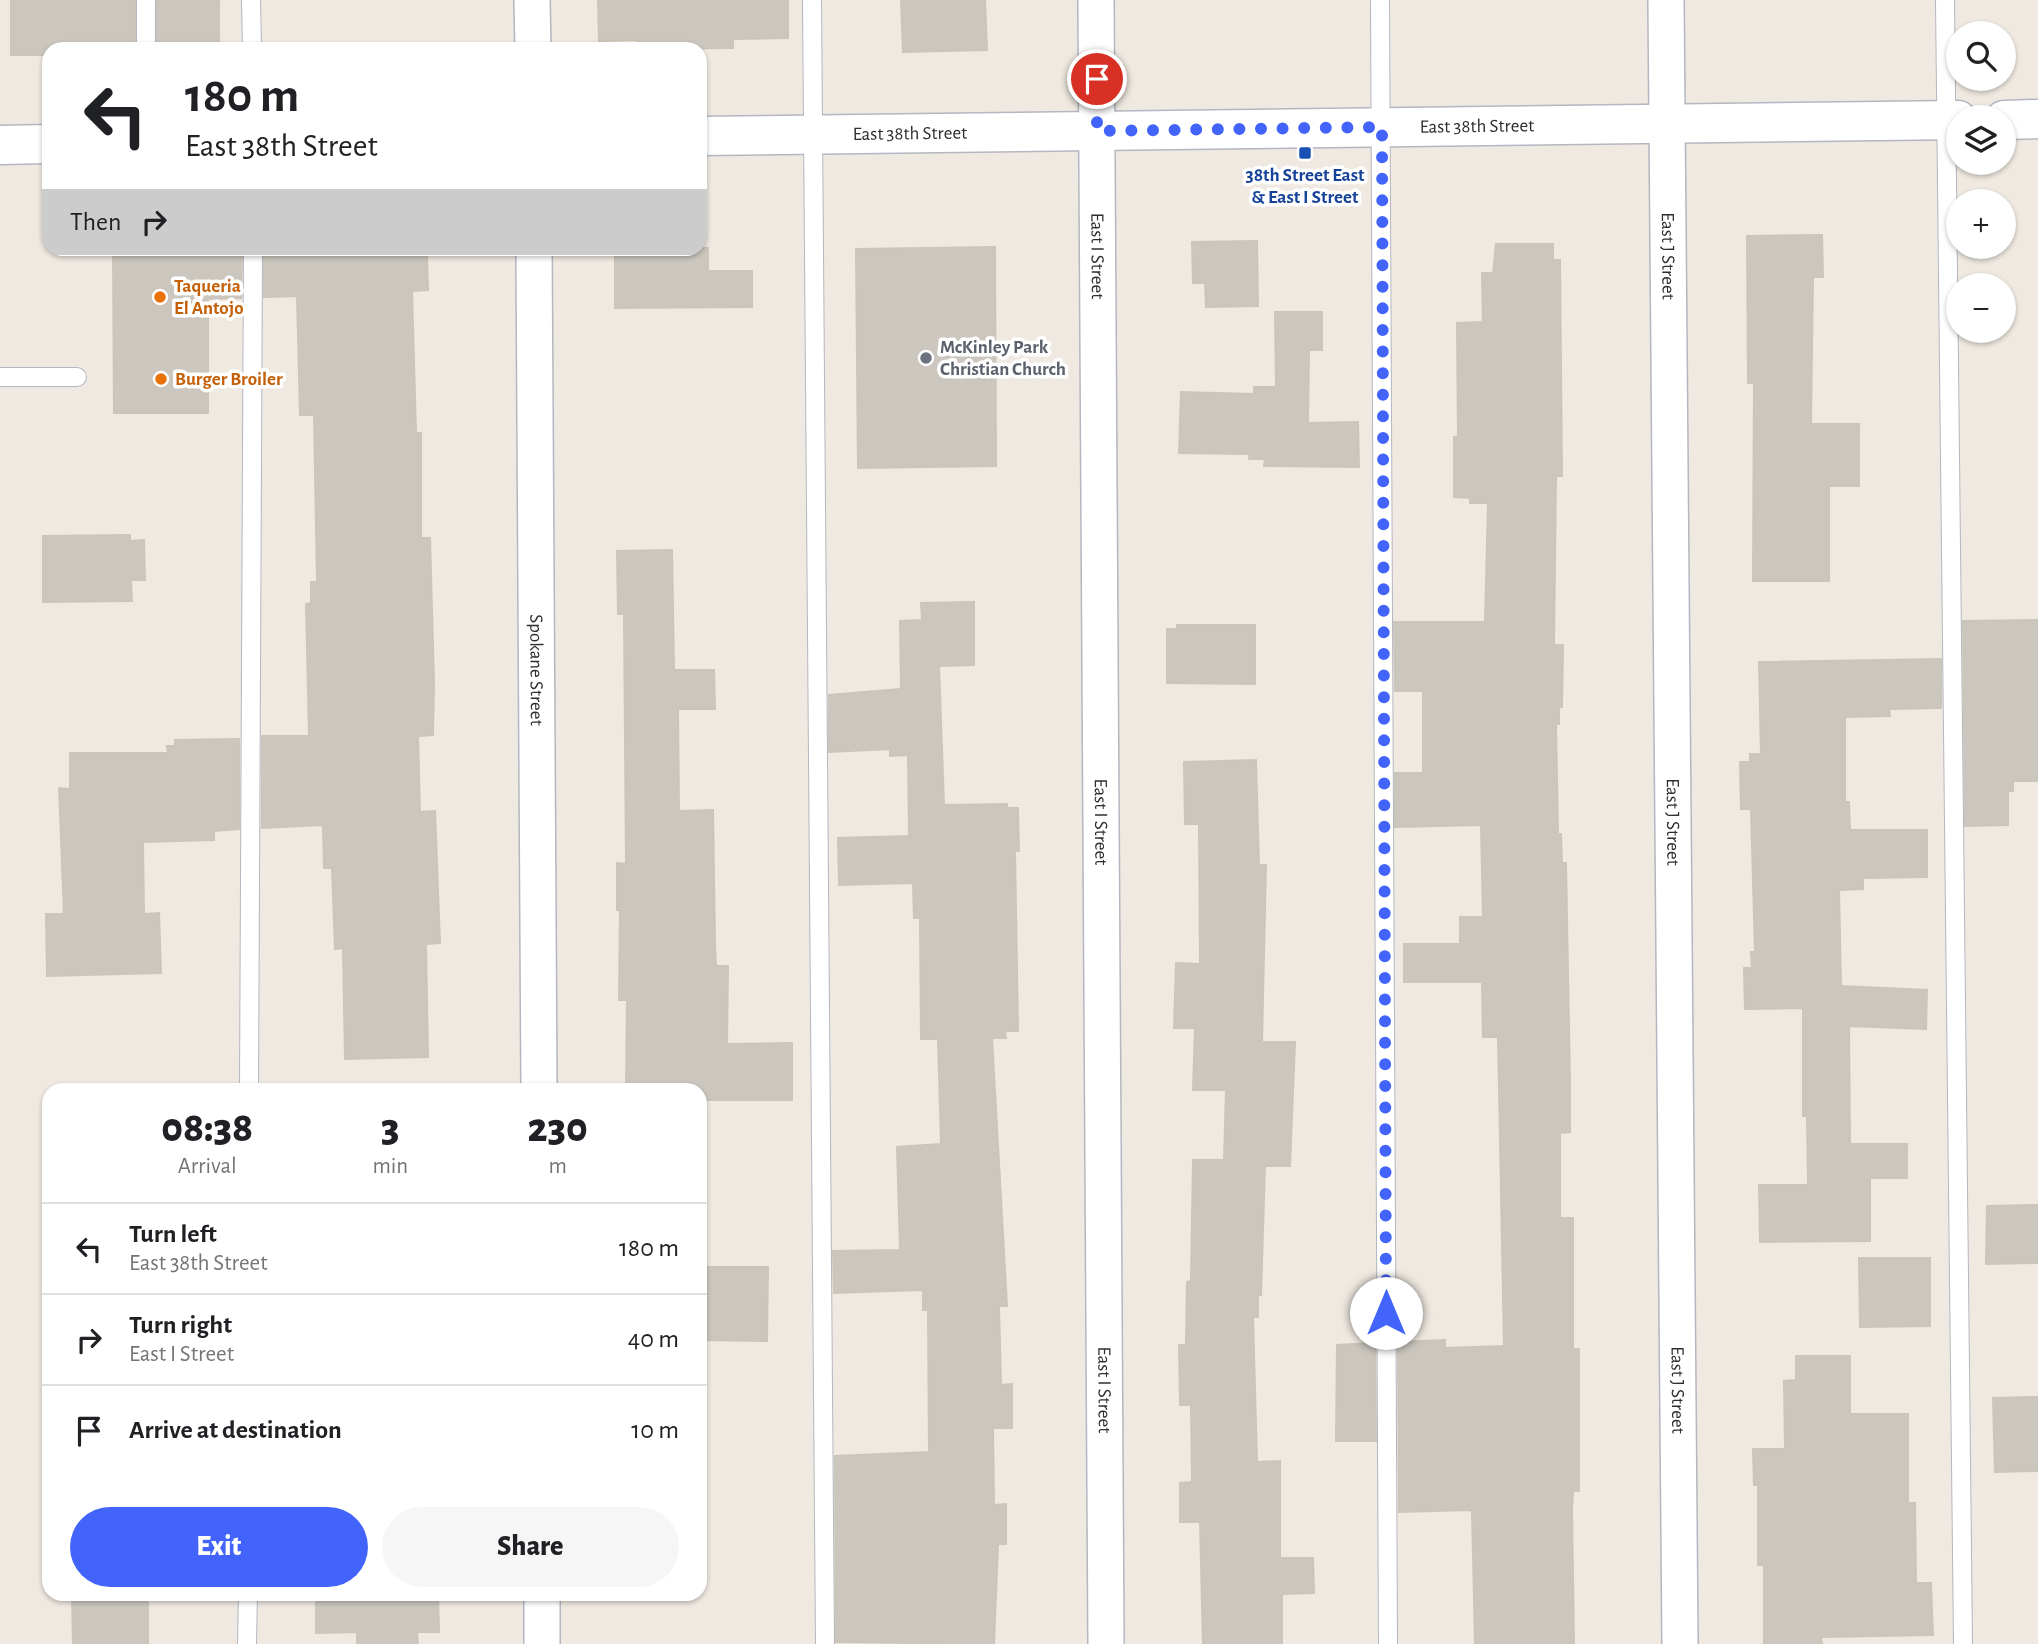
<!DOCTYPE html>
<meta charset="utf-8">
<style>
:root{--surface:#fff;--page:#f6f6f6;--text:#202124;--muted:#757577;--line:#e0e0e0;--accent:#4264fb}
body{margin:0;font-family:"Alegreya Sans",sans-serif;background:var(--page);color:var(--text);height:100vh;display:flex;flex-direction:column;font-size:26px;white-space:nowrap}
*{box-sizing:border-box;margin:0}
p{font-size:23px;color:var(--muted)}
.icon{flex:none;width:38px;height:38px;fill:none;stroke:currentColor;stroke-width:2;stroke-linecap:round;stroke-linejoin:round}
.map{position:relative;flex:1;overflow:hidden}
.drawer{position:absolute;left:42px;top:1083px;width:665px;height:518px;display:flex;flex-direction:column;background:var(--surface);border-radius:21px;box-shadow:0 2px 5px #0004}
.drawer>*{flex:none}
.guide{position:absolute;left:42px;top:42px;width:665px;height:214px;border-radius:21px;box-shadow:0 2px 5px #0004;background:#fff;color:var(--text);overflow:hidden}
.tools{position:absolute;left:1946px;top:21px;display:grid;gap:14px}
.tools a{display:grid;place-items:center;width:70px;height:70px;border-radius:50%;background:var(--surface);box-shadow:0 2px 5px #0004;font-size:35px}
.pin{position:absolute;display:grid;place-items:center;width:60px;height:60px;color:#fff;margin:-30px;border:4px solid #fff;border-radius:50%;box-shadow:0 2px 7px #0007}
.me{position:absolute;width:77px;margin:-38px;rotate:0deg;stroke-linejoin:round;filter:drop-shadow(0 0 5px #0008)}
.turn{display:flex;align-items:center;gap:24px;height:147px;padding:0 28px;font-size:32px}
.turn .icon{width:91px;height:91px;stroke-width:2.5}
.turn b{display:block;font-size:49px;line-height:60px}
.then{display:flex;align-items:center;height:66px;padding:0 28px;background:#0003;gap:14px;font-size:26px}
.eta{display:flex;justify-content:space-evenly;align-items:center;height:119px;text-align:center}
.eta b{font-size:42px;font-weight:800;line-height:49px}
.button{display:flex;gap:14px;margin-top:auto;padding:14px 28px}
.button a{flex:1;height:80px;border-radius:42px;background:var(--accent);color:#fff;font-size:28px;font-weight:800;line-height:80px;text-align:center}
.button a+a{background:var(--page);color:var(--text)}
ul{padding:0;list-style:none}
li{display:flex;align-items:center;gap:21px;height:91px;padding:0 28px;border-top:2px solid var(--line)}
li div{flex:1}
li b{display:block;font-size:26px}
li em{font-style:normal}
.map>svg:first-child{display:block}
</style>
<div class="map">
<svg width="2038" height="1644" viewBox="0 0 2038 1644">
<rect width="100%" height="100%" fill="#efe9e1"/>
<path fill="#cbc7bf" stroke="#cbc5ba" stroke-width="2" d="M 11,0 L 135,0 L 135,49 L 49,49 L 49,55 L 11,55 Z
M 157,0 L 219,0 L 219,49 L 157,49 Z
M 598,0 L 788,0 L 788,38 L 733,39 L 733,48 L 637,49 L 637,40 L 599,41 Z
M 901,0 L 985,0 L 987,50 L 903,52 Z
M 1822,235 L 1823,277 L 1813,277 L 1811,424 L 1859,424 L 1859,486 L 1829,486 L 1829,581 L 1753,581 L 1754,383 L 1748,383 L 1747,236 Z
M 1257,241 L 1258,306 L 1206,307 L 1205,283 L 1193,283 L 1192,242 Z
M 1496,244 L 1553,244 L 1553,260 L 1560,260 L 1562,476 L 1556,476 L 1554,645 L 1563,645 L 1562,707 L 1559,707 L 1559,724 L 1556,724 L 1558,834 L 1561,834 L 1562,863 L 1566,863 L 1570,1083 L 1570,1132 L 1560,1133 L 1560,1218 L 1573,1218 L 1573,1349 L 1579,1349 L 1579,1491 L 1573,1491 L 1572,1510 L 1574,1643 L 1556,1644 L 1475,1644 L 1472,1510 L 1399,1512 L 1398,1342 L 1445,1340 L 1445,1348 L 1504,1346 L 1498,1037 L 1483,1037 L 1482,982 L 1404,982 L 1404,944 L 1460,944 L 1460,917 L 1483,917 L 1481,825 L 1395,827 L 1395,773 L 1423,773 L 1423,691 L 1395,691 L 1394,622 L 1485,622 L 1488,503 L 1470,503 L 1470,498 L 1454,497 L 1454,437 L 1458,437 L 1457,323 L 1483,322 L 1482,273 L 1493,273 Z
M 995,247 L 996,466 L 858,468 L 856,249 Z
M 113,248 L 242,248 L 241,298 L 208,299 L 208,413 L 114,413 Z
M 264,248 L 419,248 L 419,254 L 427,254 L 428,290 L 412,291 L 416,433 L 421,433 L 421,538 L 430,538 L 434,683 L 433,735 L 418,736 L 420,812 L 435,811 L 440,943 L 426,944 L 428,1057 L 345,1059 L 343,948 L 335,949 L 332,868 L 324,868 L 323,825 L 262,828 L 262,736 L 309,736 L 306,604 L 311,603 L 311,582 L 317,582 L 314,415 L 300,415 L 297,296 L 264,297 Z
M 654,248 L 708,248 L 708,271 L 752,271 L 752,307 L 615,308 L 615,253 L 654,253 Z
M 1275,312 L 1322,312 L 1322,350 L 1309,350 L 1308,423 L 1358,422 L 1359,467 L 1264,466 L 1265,459 L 1249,459 L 1250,454 L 1179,453 L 1181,392 L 1254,394 L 1254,387 L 1276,387 Z
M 130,535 L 130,541 L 144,540 L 145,580 L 131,580 L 132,601 L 43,602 L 43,536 Z
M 672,550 L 674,670 L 714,670 L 715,709 L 678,709 L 679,811 L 713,810 L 715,943 L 716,966 L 728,966 L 727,1044 L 792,1043 L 792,1100 L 700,1100 L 700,1090 L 626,1090 L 627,1000 L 619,1000 L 620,910 L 617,910 L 617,863 L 626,864 L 624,614 L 618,614 L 617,551 Z
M 974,602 L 974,665 L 939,666 L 944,805 L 1007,804 L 1007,808 L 1018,808 L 1019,851 L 1015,851 L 1018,1031 L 1005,1031 L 1006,1038 L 992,1038 L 1007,1306 L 999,1306 L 1001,1385 L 1012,1384 L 1012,1428 L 993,1428 L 994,1505 L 1006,1504 L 1006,1544 L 998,1544 L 994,1644 L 836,1642 L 835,1456 L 929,1452 L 928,1310 L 923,1310 L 923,1290 L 834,1293 L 833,1251 L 900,1250 L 897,1147 L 941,1144 L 938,1039 L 921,1039 L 920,918 L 914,918 L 913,883 L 839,885 L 838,838 L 909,836 L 908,755 L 890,756 L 890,749 L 829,752 L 829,695 L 901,689 L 900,621 L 922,620 L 921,603 Z
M 2038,620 L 2038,781 L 2013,781 L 2013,791 L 2008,791 L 2008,825 L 1965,826 L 1963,621 Z
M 1177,625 L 1255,625 L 1255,684 L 1167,683 L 1167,629 L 1177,629 Z
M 1941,659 L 1941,708 L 1889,709 L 1890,716 L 1845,717 L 1845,802 L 1849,802 L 1850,830 L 1927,830 L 1927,877 L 1863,878 L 1863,889 L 1839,890 L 1841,986 L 1927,990 L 1926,1029 L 1849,1026 L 1850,1144 L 1907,1144 L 1907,1178 L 1870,1178 L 1870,1241 L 1760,1242 L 1759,1185 L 1808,1185 L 1807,1116 L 1803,1116 L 1803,1008 L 1745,1009 L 1744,968 L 1752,968 L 1751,952 L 1755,952 L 1751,809 L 1741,809 L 1740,762 L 1750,762 L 1750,754 L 1761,754 L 1759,662 Z
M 239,739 L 239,829 L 214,831 L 214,840 L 143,842 L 144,914 L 159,913 L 161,973 L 47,976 L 46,914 L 64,914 L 59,788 L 70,789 L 70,753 L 168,753 L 167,746 L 175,746 L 175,740 Z
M 1256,760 L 1259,865 L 1266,865 L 1262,1042 L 1295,1042 L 1290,1166 L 1265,1166 L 1261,1295 L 1258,1295 L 1258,1317 L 1253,1317 L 1257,1462 L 1280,1461 L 1280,1558 L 1313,1558 L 1314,1593 L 1282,1594 L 1282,1644 L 1203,1644 L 1200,1522 L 1180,1522 L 1180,1483 L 1192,1482 L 1191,1405 L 1180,1405 L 1179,1345 L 1186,1345 L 1187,1282 L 1191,1281 L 1193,1160 L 1224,1160 L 1226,1090 L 1193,1090 L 1195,1028 L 1174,1028 L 1176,963 L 1200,964 L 1199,824 L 1185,824 L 1184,762 Z
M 2038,1205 L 2038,1263 L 1986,1264 L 1987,1206 Z
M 1859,1258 L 1930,1258 L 1930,1326 L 1860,1327 Z
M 700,1267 L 768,1267 L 767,1341 L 700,1340 Z
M 1375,1343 L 1376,1441 L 1336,1441 L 1337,1345 Z
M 1796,1356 L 1850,1356 L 1850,1414 L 1908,1414 L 1908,1503 L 1915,1503 L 1916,1583 L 1931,1583 L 1933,1635 L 1821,1637 L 1822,1644 L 1764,1644 L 1764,1565 L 1758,1565 L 1758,1485 L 1754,1485 L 1753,1449 L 1785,1449 L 1784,1381 L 1796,1380 Z
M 2038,1397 L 2038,1471 L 1995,1472 L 1993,1398 Z
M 72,1594 L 148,1594 L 148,1644 L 73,1644 Z
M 316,1594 L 438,1594 L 439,1632 L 417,1632 L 418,1644 L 357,1644 L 357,1632 L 316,1633 Z"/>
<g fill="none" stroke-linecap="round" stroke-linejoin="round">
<g stroke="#b4b7c1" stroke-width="20">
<path id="service" d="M 146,0 L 146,49
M 251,0 L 252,49
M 812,0 L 825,1644
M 1380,0 L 1388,1644
M 1945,0 L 1963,1644
M 0,377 L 77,377
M 249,1090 L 253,248
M 247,1644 L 248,1594"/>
</g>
<g stroke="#b4b7c1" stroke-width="38">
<g id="minor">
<path d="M 532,0 L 533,49"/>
<path id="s1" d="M 1096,0 L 1106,1644"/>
<path id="s2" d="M 1666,0 L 1680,1644"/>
<path id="s3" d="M 534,248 L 539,1090"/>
<path d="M 542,1594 L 542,1644"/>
</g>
</g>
<g stroke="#b4b7c1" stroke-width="41">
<g id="secondary">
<path d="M 2004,120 L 2038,119"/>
<path id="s4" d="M 700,136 L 1958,120"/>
<path d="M 0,145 L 49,144"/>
</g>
</g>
<use href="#service" stroke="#fff" stroke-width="18"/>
<use href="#minor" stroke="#fff" stroke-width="35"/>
<use href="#secondary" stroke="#fff" stroke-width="38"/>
</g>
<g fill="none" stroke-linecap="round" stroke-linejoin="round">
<path stroke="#4264fb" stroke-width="12" stroke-dasharray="0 21.6" d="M 1097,79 L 1097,131 L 1382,127 L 1386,1313"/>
</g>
<rect fill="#1a4fb4" stroke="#fff" stroke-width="2.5" x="1298" y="146" width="14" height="14" rx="3.5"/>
<g fill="#e8710a" stroke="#fff" stroke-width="2.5">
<circle cx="160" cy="297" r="7"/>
<circle cx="161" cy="379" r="7"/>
</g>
<circle fill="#6b7280" stroke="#fff" stroke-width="2.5" cx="926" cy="358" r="7"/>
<g text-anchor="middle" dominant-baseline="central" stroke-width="7" stroke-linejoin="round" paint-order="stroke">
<g font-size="19" fill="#2e2e2e" stroke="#fff">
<text stroke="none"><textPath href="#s4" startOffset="777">East 38th Street</textPath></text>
<text stroke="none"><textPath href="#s4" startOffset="210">East 38th Street</textPath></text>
<text stroke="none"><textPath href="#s1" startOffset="256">East I Street</textPath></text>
<text stroke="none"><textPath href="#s2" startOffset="256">East J Street</textPath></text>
<text stroke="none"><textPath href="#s3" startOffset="422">Spokane Street</textPath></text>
<text stroke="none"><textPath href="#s1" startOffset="822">East I Street</textPath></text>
<text stroke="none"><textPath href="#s2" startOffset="822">East J Street</textPath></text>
<text stroke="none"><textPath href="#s1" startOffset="1390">East I Street</textPath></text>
<text stroke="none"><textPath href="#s2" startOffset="1390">East J Street</textPath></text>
</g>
<g font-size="19" font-weight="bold" fill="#164399" stroke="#fff">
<text x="1305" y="175">38th Street East<tspan x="1305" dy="22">&amp; East I Street</tspan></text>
</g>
<g font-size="19" font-weight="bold" fill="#c56008" stroke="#fff" text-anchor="start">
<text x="174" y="286">Taqueria<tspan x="174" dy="22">El Antojo</tspan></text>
<text x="175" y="379">Burger Broiler</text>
</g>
<g font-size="19" font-weight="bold" fill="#5b616d" stroke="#fff" text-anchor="start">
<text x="940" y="347">McKinley Park<tspan x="940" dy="22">Christian Church</tspan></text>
</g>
</g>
</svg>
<div class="tools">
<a><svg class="icon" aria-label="search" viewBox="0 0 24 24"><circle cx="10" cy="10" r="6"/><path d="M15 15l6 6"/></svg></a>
<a><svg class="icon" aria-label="layers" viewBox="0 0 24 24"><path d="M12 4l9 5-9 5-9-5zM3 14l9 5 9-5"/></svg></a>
<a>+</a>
<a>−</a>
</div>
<div class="pin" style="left:1097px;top:79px;background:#d93025"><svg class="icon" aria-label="arrive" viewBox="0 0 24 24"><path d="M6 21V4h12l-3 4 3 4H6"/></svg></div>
<svg class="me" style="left:1386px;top:1313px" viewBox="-20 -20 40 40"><circle r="19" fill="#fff"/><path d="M0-13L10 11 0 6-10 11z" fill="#4264fb"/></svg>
<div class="guide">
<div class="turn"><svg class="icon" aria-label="left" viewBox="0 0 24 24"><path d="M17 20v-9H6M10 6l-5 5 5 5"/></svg><div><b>180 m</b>East 38th Street</div></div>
<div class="then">Then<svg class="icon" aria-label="right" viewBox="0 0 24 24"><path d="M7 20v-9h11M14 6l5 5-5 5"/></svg></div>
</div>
<section class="drawer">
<div class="eta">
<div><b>08:38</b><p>Arrival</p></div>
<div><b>3</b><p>min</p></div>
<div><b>230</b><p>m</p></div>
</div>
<ul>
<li><svg class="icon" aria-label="left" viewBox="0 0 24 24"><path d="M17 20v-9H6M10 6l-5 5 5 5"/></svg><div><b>Turn left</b><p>East 38th Street</p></div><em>180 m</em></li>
<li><svg class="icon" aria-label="right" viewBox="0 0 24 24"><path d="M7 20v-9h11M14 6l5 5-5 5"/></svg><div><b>Turn right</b><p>East I Street</p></div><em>40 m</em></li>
<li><svg class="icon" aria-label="arrive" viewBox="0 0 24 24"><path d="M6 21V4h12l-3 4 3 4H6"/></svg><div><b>Arrive at destination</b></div><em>10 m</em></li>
</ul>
<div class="button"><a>Exit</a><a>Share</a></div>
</section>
</div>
